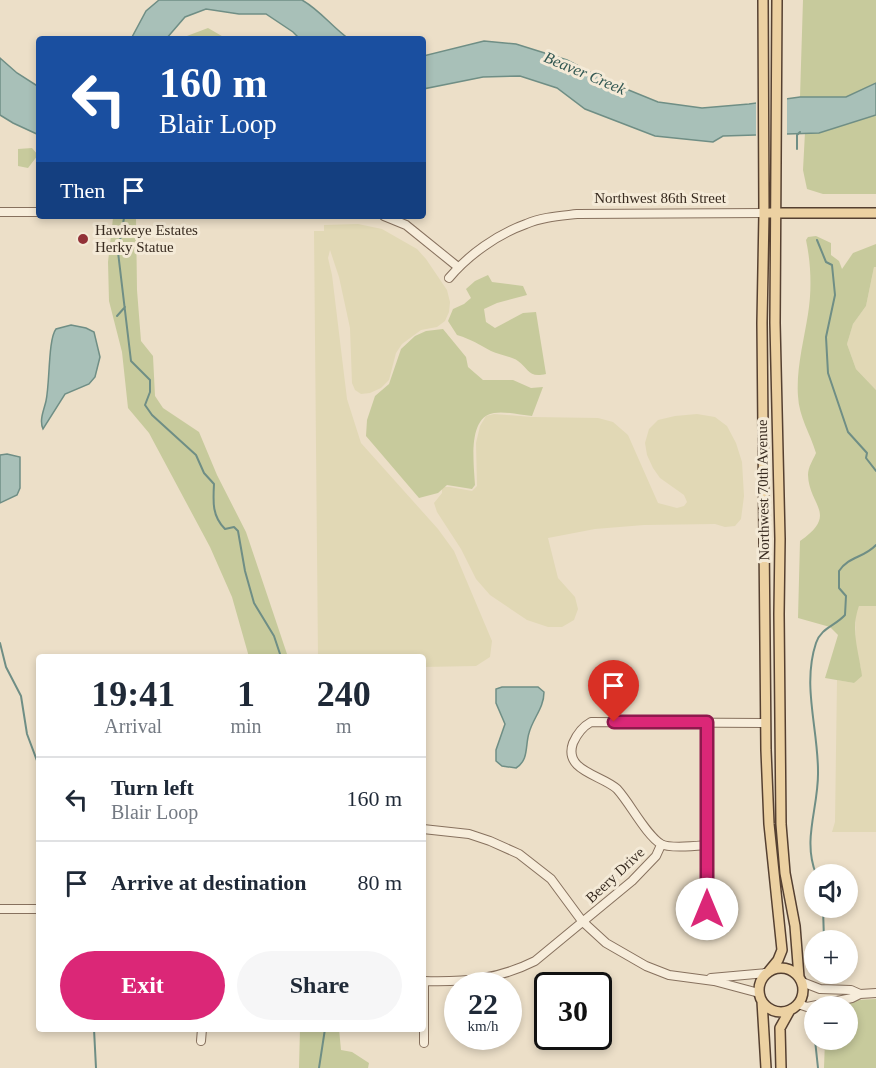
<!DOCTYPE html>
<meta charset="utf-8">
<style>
:root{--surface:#fff;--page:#f6f6f7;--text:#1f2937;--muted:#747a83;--line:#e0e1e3;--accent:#db2777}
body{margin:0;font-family:"Times New Roman",serif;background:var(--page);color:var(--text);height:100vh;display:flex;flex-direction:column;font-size:22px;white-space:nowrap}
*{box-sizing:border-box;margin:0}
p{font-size:20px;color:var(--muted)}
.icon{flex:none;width:33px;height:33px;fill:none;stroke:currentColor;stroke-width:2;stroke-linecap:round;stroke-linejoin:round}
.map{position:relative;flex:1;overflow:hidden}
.panel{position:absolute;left:36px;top:654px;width:390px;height:378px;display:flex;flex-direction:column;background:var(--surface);border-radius:6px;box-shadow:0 3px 9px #0003}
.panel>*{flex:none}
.top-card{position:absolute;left:36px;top:36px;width:390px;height:183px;border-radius:6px;box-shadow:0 3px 9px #0003;background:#1a4fa0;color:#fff;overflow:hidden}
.controls{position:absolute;left:804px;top:864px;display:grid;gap:12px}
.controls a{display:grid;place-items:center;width:54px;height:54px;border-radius:50%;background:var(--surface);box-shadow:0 3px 9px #0003;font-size:30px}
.speed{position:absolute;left:444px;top:972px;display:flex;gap:12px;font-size:30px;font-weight:700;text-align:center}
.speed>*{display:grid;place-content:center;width:78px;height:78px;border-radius:50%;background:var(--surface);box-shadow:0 3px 9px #0003;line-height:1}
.speed small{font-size:15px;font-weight:400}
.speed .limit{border:3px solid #111;border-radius:9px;background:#fff;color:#111}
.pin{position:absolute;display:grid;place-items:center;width:51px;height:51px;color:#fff;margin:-62px -26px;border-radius:50% 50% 50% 0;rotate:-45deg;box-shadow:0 0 6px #0007}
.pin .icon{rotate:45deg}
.me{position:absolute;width:66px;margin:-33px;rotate:0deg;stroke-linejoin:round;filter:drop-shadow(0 0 4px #0008)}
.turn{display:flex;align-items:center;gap:21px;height:126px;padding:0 24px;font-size:27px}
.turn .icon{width:78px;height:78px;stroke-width:2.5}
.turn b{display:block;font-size:42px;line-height:51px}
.then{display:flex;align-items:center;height:57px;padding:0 24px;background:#0003;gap:12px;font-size:22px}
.eta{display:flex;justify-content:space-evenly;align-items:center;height:102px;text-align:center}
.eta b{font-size:36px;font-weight:700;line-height:42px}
.cta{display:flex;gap:12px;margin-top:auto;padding:12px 24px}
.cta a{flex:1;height:69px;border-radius:36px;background:var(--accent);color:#fff;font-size:24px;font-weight:700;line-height:69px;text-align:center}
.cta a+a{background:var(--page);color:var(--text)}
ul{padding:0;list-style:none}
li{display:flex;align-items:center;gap:18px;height:84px;padding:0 24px;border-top:2px solid var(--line)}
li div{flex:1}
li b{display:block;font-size:22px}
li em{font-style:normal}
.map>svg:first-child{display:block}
</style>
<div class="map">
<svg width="876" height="1068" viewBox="0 0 876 1068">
<rect width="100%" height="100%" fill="#ecdfc8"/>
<path fill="#e1d8b5" d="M 358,224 L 382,229 L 417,249 L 426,259 L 447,290 L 450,302 L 449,312 L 445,321 L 437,327 L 421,330 L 402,344 L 396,353 L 389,380 L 381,388 L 370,393 L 361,394 L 355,390 L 352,383 L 350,328 L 339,277 L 330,250 L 328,258 L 332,275 L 347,399 L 361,443 L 438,529 L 454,551 L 492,641 L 490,657 L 476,666 L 423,667 L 423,657 L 318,657 L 314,231 L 324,231 L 324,225 Z
M 874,267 L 876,267 L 876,390 L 856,369 L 847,344 L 853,324 L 866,306 Z
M 494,414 L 532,417 L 598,418 L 613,422 L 628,435 L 658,503 L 677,508 L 684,506 L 687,502 L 684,495 L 660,478 L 653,468 L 647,455 L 645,443 L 649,429 L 658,420 L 675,416 L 697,414 L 715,417 L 727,426 L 736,443 L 742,462 L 744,496 L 741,519 L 735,526 L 725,527 L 715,524 L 644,525 L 595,529 L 548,538 L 558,578 L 575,597 L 578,609 L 574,620 L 562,627 L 548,627 L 527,620 L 490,595 L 476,579 L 461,549 L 437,512 L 434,503 L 442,493 L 442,487 L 450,487 L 472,491 L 477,486 L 476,443 L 480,426 L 486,416 Z
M 859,606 L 876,606 L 876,832 L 832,832 L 835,822 L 837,680 L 854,683 L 861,668 L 855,647 L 856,614 Z"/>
<path fill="#c7ca9c" d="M 803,0 L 876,0 L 876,83 L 846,97 L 800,97 Z
M 208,28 L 227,39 L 179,39 Z
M 876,115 L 876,194 L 823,194 L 807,189 L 803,170 L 805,132 L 819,133 Z
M 32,148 L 38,155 L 28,168 L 18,166 L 18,149 Z
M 113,218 L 136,218 L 137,290 L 141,341 L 153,356 L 155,396 L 163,408 L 199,432 L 217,475 L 246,532 L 288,657 L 249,657 L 232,597 L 210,547 L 149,433 L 128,408 L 122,352 L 109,301 L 108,262 Z
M 816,236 L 831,243 L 831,255 L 839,261 L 842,269 L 853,253 L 876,244 L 876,267 L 874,267 L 866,306 L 853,324 L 847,344 L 856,369 L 876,390 L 876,606 L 859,606 C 850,630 859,652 862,676 L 854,683 L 825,678 L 838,635 L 830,627 L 798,618 L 800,541 C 839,514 809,506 808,475 C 808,467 813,460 816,453 C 810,433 799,417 798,396 C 796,369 804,340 808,314 C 812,290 811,263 806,240 L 808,237 Z
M 488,275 L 492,282 L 523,286 L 527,295 L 497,303 L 484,309 L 486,322 L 495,328 L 523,313 L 536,312 L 546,374 C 528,378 529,369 518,361 C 511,356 499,355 491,351 C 478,344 473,340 457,335 L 448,321 L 453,309 L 464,304 L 471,298 L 466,289 L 475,281 Z
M 443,329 L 466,357 L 468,367 L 483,380 L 513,380 L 531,388 L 543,387 L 532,416 C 520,415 505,411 494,413 C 467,417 474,464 475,485 L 472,489 L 447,485 L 438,493 L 419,498 L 366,436 L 367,420 L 375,396 L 389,384 L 401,349 L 415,336 L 426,331 Z
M 876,999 L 876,1068 L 824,1068 L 825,1040 L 848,1040 L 848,1006 L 826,1006 L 856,1000 Z
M 300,1029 L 339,1029 L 341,1050 L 352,1052 L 369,1063 L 368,1068 L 299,1068 Z"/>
<path fill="#a8c0b8" stroke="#6f8e85" stroke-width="1.5" d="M 159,0 L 302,0 C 320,10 332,27 349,39 L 300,39 L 293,32 L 266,14 L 239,14 L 206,9 L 185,17 L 166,39 L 131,39 L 146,11 Z
M 484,41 L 516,44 L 567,60 L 609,82 L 658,102 L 702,108 L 749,104 L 800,97 L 846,97 L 876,83 L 876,115 L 819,133 L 723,136 L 713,142 L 655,136 L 585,109 L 557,88 L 520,76 L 483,77 L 423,89 L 423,56 Z
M 0,58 L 17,73 L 39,87 L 39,135 L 13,123 L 0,115 Z
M 71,325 L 86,328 L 94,332 L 100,357 L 95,377 L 89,384 L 65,394 L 43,429 C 39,420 44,410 46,401 C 50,383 48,339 56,329 Z
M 7,454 L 20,457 L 20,488 L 17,495 L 0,503 L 0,455 Z
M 502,687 L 538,687 L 544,692 C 544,708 533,718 529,733 C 525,746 529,760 516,768 L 502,766 L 496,761 L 496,750 L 505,724 L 496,703 L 496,689 Z"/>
<path fill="#ecdfc8" d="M 787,96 L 787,136 L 756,138 L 756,100 Z"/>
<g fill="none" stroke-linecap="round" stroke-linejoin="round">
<path stroke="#6f8e85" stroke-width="2" d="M 797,149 L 797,135 L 800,132
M 124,218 L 118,252 L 131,361 L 150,380 L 150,392 L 145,405 L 152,415 L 196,455 L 204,473 L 214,484 C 213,502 212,516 225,529 L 234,527 L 238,531 L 245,571 L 254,603 L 274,636 L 281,657
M 817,240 L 826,262 L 832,265 L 835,295 L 826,337 L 828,373 L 848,432 L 867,453 L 866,458 L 876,471
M 117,316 L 125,307
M 0,643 L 6,667 L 21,696 L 27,734 L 39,766
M 816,874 C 802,839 819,807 818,771 C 818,728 802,685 816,643 C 821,628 835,626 845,615 L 846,596 L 839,588 L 839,571 C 849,556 864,558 876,545
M 823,908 L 824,940
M 811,1026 L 814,1039
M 94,1029 L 96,1068
M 815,1040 L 818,1068
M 319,1068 L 325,1029"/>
<g stroke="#87715e" stroke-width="10">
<path id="minor" d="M 0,212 L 39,212
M 384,216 L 406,225 L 458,267
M 449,278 C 468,255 498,234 526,224 C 542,217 560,216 577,214 L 764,213
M 707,722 L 707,909
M 423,829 L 469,834 L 490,841 L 519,854 L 551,879 L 582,921 L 606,943 L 646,966 L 669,975 L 714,981 L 759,993
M 707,845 C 696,846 670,849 661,844 C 646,835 630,803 617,789 C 602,775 563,771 573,743 C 577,734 582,727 591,722 L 766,723
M 0,909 L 39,909
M 711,978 L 766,973
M 802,982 L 820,989 L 851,990 L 860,994 L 876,993
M 798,1004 L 807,1007 L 852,998 L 860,994
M 201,1041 L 202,1029
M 424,1043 L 424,981 C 465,982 497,980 535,961 L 632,881 L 656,856 L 661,845"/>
</g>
<g stroke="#554031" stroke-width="12">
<path id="major" d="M 763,0 L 764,213 L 762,323 L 766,750 L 769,824 L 782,950 L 778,960 L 769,971
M 777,0 L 775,323 L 780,539 L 779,614 L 781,824 L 785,873 L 795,926 L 799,977
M 770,213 L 876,213
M759 990a22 22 0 1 1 44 0a22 22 0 1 1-44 0Z
M 762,1001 L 766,1068
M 781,1068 L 780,1028 L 790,1010"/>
</g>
<use href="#minor" stroke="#f7eddb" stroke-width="8"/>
<use href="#major" stroke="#ecd1a2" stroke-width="9"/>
</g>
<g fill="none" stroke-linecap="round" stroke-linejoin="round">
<g stroke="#8e194d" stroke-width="15">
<path id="route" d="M 614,722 L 707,722 L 707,909"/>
</g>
<use href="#route" stroke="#db2777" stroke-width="10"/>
</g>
<circle fill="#923137" stroke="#f4ead7" stroke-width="2" cx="83" cy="239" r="6"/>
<g text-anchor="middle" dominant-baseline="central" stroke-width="6" stroke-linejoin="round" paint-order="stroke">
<g font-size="15" fill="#382b20" stroke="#f4ead7">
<text x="660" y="198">Northwest 86th Street</text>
<text transform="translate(763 490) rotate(-91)">Northwest 70th Avenue</text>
<text transform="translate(615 875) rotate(-43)">Beery Drive</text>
</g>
<g font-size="15" fill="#382b20" stroke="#f4ead7" text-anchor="start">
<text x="95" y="230">Hawkeye Estates<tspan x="95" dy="17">Herky Statue</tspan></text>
</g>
<g font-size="16" font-style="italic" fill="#315752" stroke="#f4ead7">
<text transform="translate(585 73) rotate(23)">Beaver Creek</text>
</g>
</g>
</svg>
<div class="controls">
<a><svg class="icon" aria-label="sound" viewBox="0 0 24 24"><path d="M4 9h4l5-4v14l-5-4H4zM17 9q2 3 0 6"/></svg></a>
<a>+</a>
<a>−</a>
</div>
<div class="speed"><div>22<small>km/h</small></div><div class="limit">30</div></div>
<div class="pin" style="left:614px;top:722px;background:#d93025"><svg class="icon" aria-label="arrive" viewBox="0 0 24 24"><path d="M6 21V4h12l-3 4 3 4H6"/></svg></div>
<svg class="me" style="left:707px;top:909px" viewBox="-20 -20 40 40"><circle r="19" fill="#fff"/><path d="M0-13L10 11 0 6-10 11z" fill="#db2777"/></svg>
<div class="top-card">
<div class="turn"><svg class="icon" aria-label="left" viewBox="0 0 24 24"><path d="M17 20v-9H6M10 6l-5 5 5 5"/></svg><div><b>160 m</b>Blair Loop</div></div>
<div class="then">Then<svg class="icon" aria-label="arrive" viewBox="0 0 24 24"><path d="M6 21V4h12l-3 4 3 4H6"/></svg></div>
</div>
<section class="panel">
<div class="eta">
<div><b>19:41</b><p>Arrival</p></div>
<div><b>1</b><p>min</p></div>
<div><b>240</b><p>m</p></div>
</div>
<ul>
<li><svg class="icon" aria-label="left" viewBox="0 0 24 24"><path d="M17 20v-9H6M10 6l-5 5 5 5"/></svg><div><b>Turn left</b><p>Blair Loop</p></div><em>160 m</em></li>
<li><svg class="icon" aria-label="arrive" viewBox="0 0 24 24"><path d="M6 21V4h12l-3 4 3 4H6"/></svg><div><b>Arrive at destination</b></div><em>80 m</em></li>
</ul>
<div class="cta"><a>Exit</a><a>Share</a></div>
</section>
</div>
